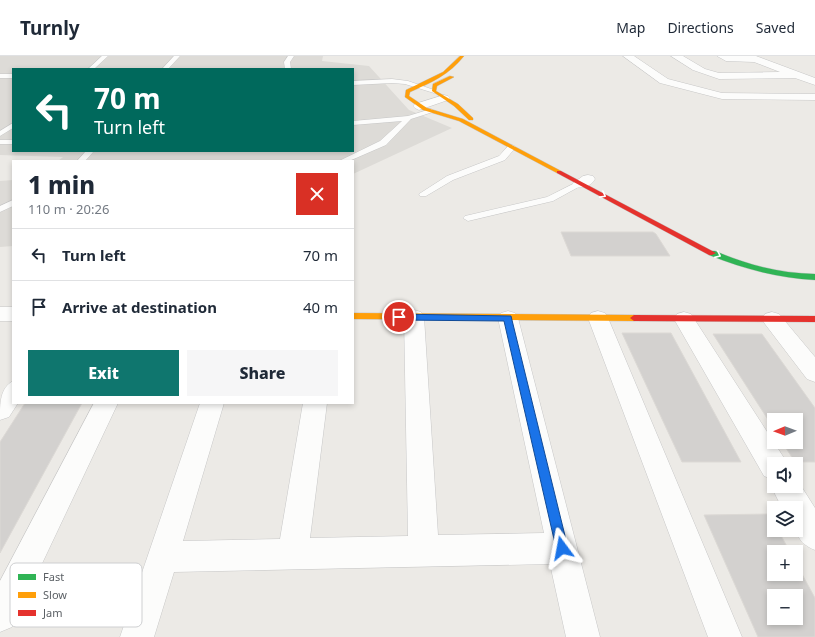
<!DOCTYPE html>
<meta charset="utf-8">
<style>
:root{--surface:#fff;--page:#f6f6f7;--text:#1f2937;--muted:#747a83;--line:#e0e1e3;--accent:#0f766e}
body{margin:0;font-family:"Noto Sans",sans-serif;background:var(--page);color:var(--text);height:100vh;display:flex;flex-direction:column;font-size:15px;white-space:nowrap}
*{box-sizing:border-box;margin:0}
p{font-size:13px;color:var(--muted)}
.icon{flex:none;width:22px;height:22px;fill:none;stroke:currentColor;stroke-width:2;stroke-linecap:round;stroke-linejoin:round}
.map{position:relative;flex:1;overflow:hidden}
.details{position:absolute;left:12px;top:104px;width:342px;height:244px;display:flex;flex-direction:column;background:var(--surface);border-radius:0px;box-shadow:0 2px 6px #0003}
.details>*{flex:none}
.hud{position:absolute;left:12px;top:12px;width:342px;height:84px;border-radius:0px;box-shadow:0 2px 6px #0003;background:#00695c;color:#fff;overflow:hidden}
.needle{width:26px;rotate:269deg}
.controls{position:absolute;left:767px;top:357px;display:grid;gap:8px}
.controls a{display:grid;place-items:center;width:36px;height:36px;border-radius:0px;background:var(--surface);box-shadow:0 2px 6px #0003;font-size:20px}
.pin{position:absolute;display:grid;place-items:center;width:34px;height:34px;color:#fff;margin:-17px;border:2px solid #fff;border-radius:50%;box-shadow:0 1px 4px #0007}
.me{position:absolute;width:44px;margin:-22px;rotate:347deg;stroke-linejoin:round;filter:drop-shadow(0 0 3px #0008)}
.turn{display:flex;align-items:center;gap:14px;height:84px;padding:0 16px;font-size:18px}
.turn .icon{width:52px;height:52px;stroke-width:2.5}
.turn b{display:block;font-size:28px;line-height:34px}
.round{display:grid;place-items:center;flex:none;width:42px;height:42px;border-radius:0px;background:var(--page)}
.summary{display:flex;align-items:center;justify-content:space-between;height:68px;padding:0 16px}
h1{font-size:24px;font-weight:800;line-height:30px}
.action{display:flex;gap:8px;margin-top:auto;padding:8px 16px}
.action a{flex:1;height:46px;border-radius:0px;background:var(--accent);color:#fff;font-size:16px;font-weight:800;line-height:46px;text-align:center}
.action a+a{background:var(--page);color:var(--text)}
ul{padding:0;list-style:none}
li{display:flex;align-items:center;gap:12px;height:52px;padding:0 16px;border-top:1px solid var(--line)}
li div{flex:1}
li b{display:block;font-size:15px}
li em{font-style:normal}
header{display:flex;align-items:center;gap:24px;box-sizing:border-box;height:56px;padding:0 20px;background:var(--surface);border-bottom:1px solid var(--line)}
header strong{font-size:19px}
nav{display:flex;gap:22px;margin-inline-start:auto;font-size:14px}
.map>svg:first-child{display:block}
</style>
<header>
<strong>Turnly</strong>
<nav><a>Map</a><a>Directions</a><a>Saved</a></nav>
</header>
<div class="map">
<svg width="815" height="581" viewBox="0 0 815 581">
<rect width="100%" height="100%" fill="#eceae6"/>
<path fill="#dddbd7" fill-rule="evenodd" d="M 0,0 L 323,0 L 322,5 L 369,10 L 409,54 L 452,72 L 353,118 L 353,105 L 58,105 L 63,101 L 0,99 ZM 13,13 L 353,13 L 353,95 L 13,95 Z
M 13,124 L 13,190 L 0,191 L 0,125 Z"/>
<path fill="#d3d1cf" stroke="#dcd9d5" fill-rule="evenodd" d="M 561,176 L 653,176 L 656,178 L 670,200 L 571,200 Z
M 622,277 L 671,277 L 741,406 L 682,406 Z
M 713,278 L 762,278 L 815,352 L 815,406 L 795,406 L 782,386 L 796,386 L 796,364 L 774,364 L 774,373 Z
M 25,347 L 82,347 L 0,497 L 0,386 Z
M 770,458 L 774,466 L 774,474 L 778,474 L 790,496 L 774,496 L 774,518 L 796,518 L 796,507 L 815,542 L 815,581 L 758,581 L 704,459 ZM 774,540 L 796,540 L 796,562 L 774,562 Z"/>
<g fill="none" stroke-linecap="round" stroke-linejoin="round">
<g stroke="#c7c7c7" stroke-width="1">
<path id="lane" d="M 102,0 L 108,0 L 94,13 L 88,13 Z
M 174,0 L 180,0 L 168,13 L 162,13 Z
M 288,0 L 294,0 L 290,6 L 291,13 L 285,13 L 284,6 Z
M 0,18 L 13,18 L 13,22 L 0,22 Z
M 392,23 L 408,25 L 437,35 L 434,37 L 405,28 L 392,27 L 353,29 L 353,25 Z
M 431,53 L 433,54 L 433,56 L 411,63 L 386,89 L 349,105 L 339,105 L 380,85 L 402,65 L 353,69 L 353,65 L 408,60 Z
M 13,67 L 13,72 L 0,80 L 0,75 Z
M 0,84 L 13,84 L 13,88 L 0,88 Z
M 509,89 L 512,89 L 516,91 L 505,104 L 453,124 L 426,140 L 420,140 L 419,138 L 447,120 L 499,100 Z
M 86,95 L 94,95 L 85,105 L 77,105 Z
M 577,126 L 580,126 L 584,128 L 553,145 L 468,165 L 463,162 L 465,160 L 547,141 Z
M 13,144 L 13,150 L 0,156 L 0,150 Z"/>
</g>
<g stroke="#c7c7c7" stroke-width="1">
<path id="street" d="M 623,0 L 634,0 L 668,23 L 722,37 L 815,38 L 815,44 L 722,43 L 660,27 Z
M 671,0 L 683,0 L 705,13 L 719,17 L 780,16 L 754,6 L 726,5 L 717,0 L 756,0 L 815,22 L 815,29 L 795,22 L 719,23 L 693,14 Z
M 444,39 L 448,40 L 450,42 L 448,44 L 419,54 L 415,52 L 413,50 L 415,48 Z
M 588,119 L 593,120 L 595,123 C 591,130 583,133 575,131 L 572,128 L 583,120 Z
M 0,251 L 13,251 L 13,265 L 0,265 Z
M 414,254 L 421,256 L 424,261 L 438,479 L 544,477 L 498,262 L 501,257 L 508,255 L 515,257 L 518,262 L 600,581 L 566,581 L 550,508 L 174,516 L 154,581 L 120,581 L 200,347 L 224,347 L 183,485 L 280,483 L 303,347 L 327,347 L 310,482 L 408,480 L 404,261 L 407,256 Z
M 598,255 L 605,257 L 608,262 L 742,581 L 708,581 L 588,262 L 591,257 Z
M 684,256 L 691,258 L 784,402 L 786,408 L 774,408 L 774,430 L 796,430 L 796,422 L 815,452 L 815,494 C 793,485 796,472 796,452 L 782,452 L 771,430 L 774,424 L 764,420 L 674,263 L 677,258 Z
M 772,256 L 779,258 L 815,301 L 815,326 L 807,323 L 765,268 L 762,263 L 765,258 Z
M 13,325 L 13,347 L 18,347 L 9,361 L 0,364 C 0,347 0,332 13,325 Z
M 94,347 L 118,347 L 12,571 L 0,576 L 0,525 Z"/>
</g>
<g stroke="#c8c8c8" stroke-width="1">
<path id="fast" d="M 709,195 L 715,195 C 748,209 779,217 815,218 L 815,224 C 778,222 744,213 709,199 Z"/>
</g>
<g stroke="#c8c8c8" stroke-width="1">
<path id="slow" d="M 460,0 L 464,0 C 450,18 431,27 410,36 L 409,40 L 427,52 L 463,63 L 561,115 L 561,117 L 557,117 L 459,65 L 423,54 L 405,41 L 406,34 L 443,16 Z
M 450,20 L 454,21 L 437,30 L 436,35 L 458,48 L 473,62 L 473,64 L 469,64 L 454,50 L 432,35 L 433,28 Z
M 353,257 L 634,259 L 638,262 L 634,265 L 353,263 Z"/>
</g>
<g stroke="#c8c8c8" stroke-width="1">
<path id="jam" d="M 557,115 L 561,115 L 716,197 L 712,199 L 709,199 L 557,117 Z
M 634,259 L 815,260 L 815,266 L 634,265 L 630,262 Z"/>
</g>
<use href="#lane" fill="#fcfcfb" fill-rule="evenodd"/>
<use href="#street" fill="#fcfcfb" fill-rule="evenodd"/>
<use href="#fast" fill="#30b455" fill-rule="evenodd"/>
<use href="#slow" fill="#ff9f0a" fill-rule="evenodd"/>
<use href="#jam" fill="#e5322d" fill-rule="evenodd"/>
</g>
<defs><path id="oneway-chevron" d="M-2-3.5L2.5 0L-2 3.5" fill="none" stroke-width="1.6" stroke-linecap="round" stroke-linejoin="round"/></defs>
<g stroke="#fff">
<use href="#oneway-chevron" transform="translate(603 139) rotate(28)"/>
<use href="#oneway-chevron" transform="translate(718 199) rotate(24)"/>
</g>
<path fill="#1a73e8" stroke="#114b97" d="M 396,258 L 511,260 L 568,492 L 566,497 L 562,499 L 558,497 L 556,492 L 504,265 L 399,264 L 394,261 Z"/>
<rect x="10" y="507" width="132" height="64" rx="6" fill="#fff" stroke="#cecfd1" stroke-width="1"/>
<rect x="18" y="518" width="18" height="6" fill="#30b455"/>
<rect x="18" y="536" width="18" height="6" fill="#ff9f0a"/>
<rect x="18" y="554" width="18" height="6" fill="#e5322d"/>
<g font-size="11" fill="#5b6065">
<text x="43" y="525">Fast</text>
<text x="43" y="543">Slow</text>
<text x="43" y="561">Jam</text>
</g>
</svg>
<div class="controls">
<a><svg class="needle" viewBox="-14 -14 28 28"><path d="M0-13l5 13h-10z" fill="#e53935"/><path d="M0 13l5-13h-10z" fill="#747a83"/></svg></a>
<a><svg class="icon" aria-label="sound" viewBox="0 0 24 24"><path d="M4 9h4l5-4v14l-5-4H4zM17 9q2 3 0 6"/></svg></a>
<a><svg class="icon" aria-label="layers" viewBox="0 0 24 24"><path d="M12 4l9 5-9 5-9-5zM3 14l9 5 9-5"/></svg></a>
<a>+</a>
<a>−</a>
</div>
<div class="pin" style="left:399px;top:261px;background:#d93025"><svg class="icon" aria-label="arrive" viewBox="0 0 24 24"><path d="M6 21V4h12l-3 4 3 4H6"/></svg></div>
<svg class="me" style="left:562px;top:492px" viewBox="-20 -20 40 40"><path d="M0-17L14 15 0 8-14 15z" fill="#1a73e8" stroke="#fff" stroke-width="4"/></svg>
<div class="hud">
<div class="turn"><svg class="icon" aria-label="left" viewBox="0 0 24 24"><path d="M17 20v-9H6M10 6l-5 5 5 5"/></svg><div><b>70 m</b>Turn left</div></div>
</div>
<section class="details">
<div class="summary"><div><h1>1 min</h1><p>110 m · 20:26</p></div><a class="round" style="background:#d93025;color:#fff"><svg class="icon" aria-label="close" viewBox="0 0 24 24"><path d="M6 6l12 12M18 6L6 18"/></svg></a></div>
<ul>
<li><svg class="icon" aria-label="left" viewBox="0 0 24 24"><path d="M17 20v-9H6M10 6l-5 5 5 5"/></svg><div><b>Turn left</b></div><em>70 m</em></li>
<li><svg class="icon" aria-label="arrive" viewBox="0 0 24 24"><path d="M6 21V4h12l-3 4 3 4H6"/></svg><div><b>Arrive at destination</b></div><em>40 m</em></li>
</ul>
<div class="action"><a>Exit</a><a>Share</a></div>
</section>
</div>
